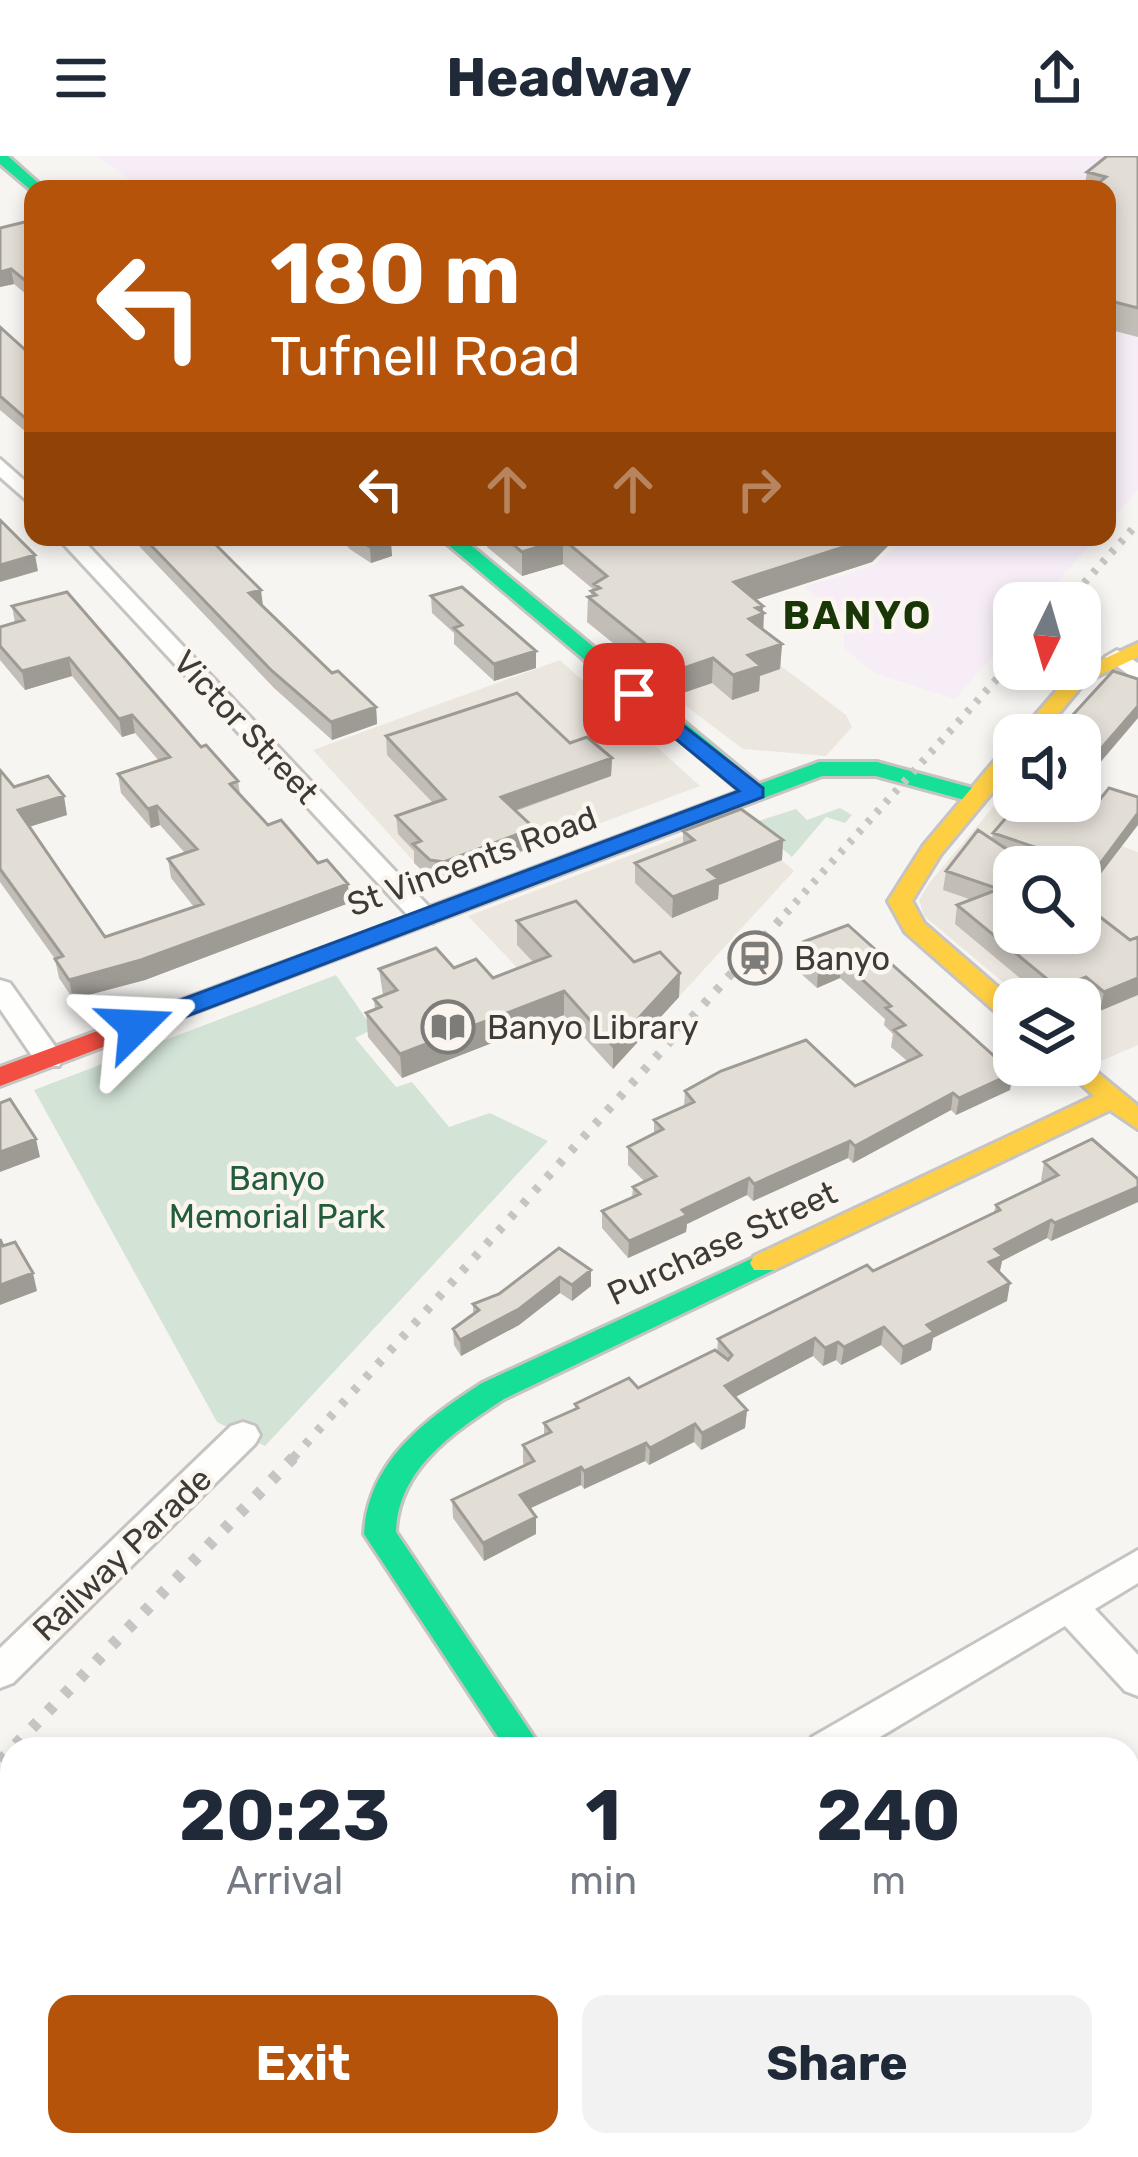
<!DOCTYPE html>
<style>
:root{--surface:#fff;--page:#f2f2f3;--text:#1f2937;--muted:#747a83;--accent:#b45309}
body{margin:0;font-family:Rubik,sans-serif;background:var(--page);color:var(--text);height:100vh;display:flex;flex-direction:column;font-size:45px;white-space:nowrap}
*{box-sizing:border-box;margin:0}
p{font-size:39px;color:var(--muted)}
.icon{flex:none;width:66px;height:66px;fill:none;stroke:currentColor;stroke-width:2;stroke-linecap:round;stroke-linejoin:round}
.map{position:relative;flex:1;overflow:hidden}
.details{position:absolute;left:0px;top:1581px;width:1140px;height:420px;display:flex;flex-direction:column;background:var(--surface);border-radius:36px 36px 0 0;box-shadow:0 6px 18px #0003}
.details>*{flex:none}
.top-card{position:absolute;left:24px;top:24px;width:1092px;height:366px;border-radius:24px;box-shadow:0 6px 18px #0003;background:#b45309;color:#fff;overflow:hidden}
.needle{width:78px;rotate:185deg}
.fabs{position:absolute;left:993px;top:426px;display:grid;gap:24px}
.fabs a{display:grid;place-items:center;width:108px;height:108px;border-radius:24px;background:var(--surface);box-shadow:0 6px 18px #0003;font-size:60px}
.pin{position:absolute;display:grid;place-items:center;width:102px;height:102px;color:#fff;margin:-51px;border-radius:24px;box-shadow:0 6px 18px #0006}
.me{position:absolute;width:132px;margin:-66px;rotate:69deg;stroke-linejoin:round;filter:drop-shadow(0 0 9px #0008)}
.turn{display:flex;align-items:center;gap:42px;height:252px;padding:0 48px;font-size:54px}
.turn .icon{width:156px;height:156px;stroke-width:2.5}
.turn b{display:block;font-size:84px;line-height:102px}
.lanes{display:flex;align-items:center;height:114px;padding:0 48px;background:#0003;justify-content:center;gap:60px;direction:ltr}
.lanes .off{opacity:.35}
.eta{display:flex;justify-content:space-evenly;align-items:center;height:204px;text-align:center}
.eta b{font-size:72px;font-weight:700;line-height:84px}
.cta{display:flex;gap:24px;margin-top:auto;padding:24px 48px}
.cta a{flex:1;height:138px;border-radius:24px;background:var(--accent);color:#fff;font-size:48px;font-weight:700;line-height:138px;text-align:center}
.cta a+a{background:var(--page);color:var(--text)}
header{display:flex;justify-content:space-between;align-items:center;height:156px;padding:0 48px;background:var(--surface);font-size:54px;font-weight:700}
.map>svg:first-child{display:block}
</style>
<header><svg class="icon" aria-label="menu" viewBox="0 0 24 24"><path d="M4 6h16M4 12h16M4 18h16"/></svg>Headway<svg class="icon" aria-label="share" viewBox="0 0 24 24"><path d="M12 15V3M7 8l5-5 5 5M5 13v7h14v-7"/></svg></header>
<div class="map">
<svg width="1138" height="2001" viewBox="0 0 1138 2001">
<rect width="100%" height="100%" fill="#f7f5f2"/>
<path fill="#ece7de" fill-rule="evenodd" d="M 756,491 L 846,559 L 852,571 L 826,600 L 743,593 L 654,526 Z
M 560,504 L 700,630 L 435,729 L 313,594 Z
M 1014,626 L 1010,649 L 1138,696 L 1138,889 L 1101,905 L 1080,888 L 1080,843 L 1023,843 L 924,760 L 919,744 L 930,726 ZM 1014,711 L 1080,711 L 1080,777 L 1014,777 Z
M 733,661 L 794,715 L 613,913 L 468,760 Z"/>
<path fill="#f6edf6" d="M 97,0 L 1138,0 L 1138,334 L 1107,369 L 1107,33 L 143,33 Z
M 905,381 L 1097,381 L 1039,447 L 1014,447 L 1014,476 L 955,543 L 874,517 L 844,492 L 844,458 L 803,431 L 874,410 Z"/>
<path fill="#d3e3d6" d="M 840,652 L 852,659 L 845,667 L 826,661 L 792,701 L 752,667 L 796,653 L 807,664 Z
M 336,819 L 373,873 L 355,882 L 396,931 L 412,926 L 449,971 L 490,957 L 548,985 L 265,1290 L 217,1266 L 34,934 Z"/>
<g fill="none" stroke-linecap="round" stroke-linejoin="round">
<g stroke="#c6c4c2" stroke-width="6">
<path id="street" d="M 0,303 L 33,332 L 33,350 L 0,321 Z
M 57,381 L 80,381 L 433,755 L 437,761 L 433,767 L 415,767 Z
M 1117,494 L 1138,507 L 1138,526 L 1105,501 Z
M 0,824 L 10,827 L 59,896 L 63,903 L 59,910 L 39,910 L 0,853 Z
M 243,1266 L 255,1270 L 260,1279 L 255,1288 L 13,1527 L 0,1532 L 0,1492 L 231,1270 Z
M 1138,1394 L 1138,1427 L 1095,1453 L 1138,1499 L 1138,1540 L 1125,1535 L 1065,1470 L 860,1593 L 807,1593 L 812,1581 Z
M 110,1989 L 170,1989 L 165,2001 L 105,2001 Z
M 779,1989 L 827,1989 L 832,2001 L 784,2001 Z"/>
</g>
<g stroke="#c6c4c2" stroke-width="6">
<path id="fast" d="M 0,0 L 8,0 L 45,33 L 33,36 L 0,8 Z
M 439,381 L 461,381 L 759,628 L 819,606 L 877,606 L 984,635 L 987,640 L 976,647 L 876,620 L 822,620 L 426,769 L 408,769 L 405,764 L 408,759 L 740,635 Z
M 764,1097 L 774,1100 L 778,1107 L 774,1114 L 504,1243 C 454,1276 398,1312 396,1376 L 542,1593 L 506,1593 L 364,1378 C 368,1305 426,1263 482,1227 Z"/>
</g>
<g stroke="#c6c4c2" stroke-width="6">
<path id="slow" d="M 1138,487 L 1138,501 L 1085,526 L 1041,579 L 1018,579 L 1071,518 Z
M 1014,589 L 1014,610 L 941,698 L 912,745 L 924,767 L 1014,845 L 1014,866 L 1005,864 L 905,776 L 888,745 L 923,690 L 1006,591 Z
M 1080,902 L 1138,950 L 1138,973 L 1110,954 L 774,1114 L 754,1114 L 750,1107 L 754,1100 L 1094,940 L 1061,909 L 1080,909 Z"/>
</g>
<g stroke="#c6c4c2" stroke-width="6">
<path id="jam" d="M 417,757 L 426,759 L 429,764 L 426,769 L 0,930 L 0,911 Z"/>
</g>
<use href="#street" fill="#fefefd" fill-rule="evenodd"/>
<use href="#fast" fill="#16e098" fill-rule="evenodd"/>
<use href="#slow" fill="#ffcf43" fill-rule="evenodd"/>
<use href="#jam" fill="#f24e42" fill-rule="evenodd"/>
<path stroke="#c6c5c4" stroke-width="8" stroke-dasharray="4.5 9" stroke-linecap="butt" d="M 1066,447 L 1138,367
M 786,757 L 1014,504"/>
<path stroke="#c6c5c4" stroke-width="9" stroke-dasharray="6 12" stroke-linecap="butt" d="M 293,1302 L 789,754"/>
<path stroke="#c6c5c4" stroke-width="12" stroke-dasharray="8 15" stroke-linecap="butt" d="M 0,1605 L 296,1299
M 0,1629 L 12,1617"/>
</g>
<path fill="#c2beb7" d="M 1138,0 L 1138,181 L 1107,173 L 1107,33 L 1084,33 L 1087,16 Z
M 33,64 L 33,144 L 14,128 L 0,131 Z
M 0,171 L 33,201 L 33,282 L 0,254 Z
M 137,381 L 208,381 L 263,450 L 332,517 L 376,551 L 377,568 L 332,584 L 274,532 L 138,389 Z
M 338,381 L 389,381 L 392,400 L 371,407 L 351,394 Z
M 487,381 L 897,381 L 872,406 L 755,444 L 763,450 L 763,474 L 782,488 L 780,513 L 760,520 L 759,535 L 732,544 L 712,527 L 677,539 L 587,466 L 588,441 L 591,440 L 591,435 L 594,434 L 563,408 L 522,420 L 487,391 Z
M 431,440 L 536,495 L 536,512 L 494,525 L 454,488 L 454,477 L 432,457 Z
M 12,450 L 201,591 L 238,625 L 240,638 L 268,669 L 348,728 L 349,747 L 145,824 L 73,843 L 59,822 L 55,803 L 0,726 L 0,614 L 14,631 L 67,659 L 29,671 L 105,781 L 194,751 L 171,722 L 168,703 L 185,697 L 160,669 L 151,672 L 121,637 L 118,618 L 159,605 L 135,577 L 122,581 L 72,520 L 25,534 L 0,504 L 0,471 L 15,467 Z
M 1138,523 L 1082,628 L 1080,627 L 1080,579 L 1058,579 L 1058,575 Z
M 386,580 L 570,587 L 612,602 L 611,620 L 516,655 L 534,672 L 534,690 L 445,725 L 431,723 L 414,707 L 414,695 L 398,678 L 396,660 L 433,647 L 387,599 Z
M 1138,641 L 1093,728 L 1080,724 L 1080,711 L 1043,711 L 1023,704 L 1014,777 L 1130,784 L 1100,855 L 1082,840 L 1073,843 L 1045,843 L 955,768 L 957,749 L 972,744 L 943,734 L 946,715 L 992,683 L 993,677 L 1085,662 Z
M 683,675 L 783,684 L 782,704 L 719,729 L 718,743 L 672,762 L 635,727 L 635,707 L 683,689 Z
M 517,765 L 634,806 L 680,817 L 679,841 L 613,913 L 564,859 L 402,922 L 368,881 L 366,857 L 375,854 L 374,843 L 383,839 L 379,813 L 454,812 L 493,822 L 534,807 L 517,789 Z
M 848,769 L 1010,934 L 956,959 L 951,954 L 853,1007 L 848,1002 L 753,1045 L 747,1039 L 687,1068 L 686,1076 L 628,1102 L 602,1072 L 602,1055 L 632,1042 L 633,1031 L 644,1025 L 628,1009 L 628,991 L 654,978 L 654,964 L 684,950 L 685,935 L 855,930 L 907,905 L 891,891 L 893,878 L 884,869 L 885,863 L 840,822 L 817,832 L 798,815 L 799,798 Z
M 1044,1006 L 1138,1023 L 1138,1046 L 1051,1085 L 1047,1082 L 1002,1105 L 1000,1116 L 1007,1145 L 933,1182 L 931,1194 L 901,1209 L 881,1189 L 841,1209 L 836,1204 L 823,1210 L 813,1200 L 735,1241 L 747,1254 L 745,1272 L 701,1294 L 694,1286 L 649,1309 L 645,1305 L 584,1333 L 581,1329 L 530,1352 L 536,1361 L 536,1378 L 484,1405 L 453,1362 L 452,1344 L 525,1309 L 523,1307 L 523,1289 L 544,1280 L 544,1267 L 575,1253 L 575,1248 L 638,1232 L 717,1196 L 718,1183 L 873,1115 L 994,1056 L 996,1049 L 1043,1026 L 1041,1024 Z
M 591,1114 L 591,1130 L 572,1145 L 560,1137 L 519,1169 L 461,1200 L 454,1189 L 453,1173 L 473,1158 L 473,1148 L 499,1138 Z"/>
<path fill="#9e9b95" d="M 11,113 L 14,128 L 0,131 L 0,116 Z
M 875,381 L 897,381 L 872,406 L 733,451 L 734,426 Z
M 563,383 L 563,408 L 522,420 L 522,396 Z
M 391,385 L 392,400 L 371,407 L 370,391 Z
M 35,399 L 38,415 L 0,426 L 0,409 Z
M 261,434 L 263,450 L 249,437 Z
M 763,450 L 762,458 L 764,457 L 763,482 L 749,463 L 756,452 Z
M 782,488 L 780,513 L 760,520 L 759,535 L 732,544 L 733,519 L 748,499 Z
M 536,495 L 536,512 L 494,525 L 494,508 Z
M 69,502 L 72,520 L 25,534 L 22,515 Z
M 713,502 L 712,527 L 677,539 L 678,514 Z
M 1138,550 L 1138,562 L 1082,628 L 1085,611 Z
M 376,551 L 377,568 L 332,584 L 331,566 Z
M 132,559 L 135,577 L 122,581 L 119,563 Z
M 612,602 L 611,620 L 502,659 L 501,641 Z
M 64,640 L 67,659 L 22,673 L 18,654 Z
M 157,650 L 160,669 L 151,672 L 148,653 Z
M 1138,657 L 1138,669 L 1093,728 L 1097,712 Z
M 534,672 L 534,690 L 445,725 L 444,706 Z
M 783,684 L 782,704 L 719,729 L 718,743 L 672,762 L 673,741 L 708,714 Z
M 348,728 L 349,747 L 145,824 L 73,843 L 69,824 Z
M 842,805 L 840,822 L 817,832 L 818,815 Z
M 680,817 L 679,841 L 613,913 L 613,890 Z
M 1086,821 L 1082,840 L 1073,843 L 1056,843 L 1058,832 Z
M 1138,822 L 1138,839 L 1100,855 L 1104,836 Z
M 564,835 L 564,859 L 402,922 L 400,898 Z
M 1013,917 L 1010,934 L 956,959 L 959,942 Z
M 953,937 L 951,954 L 853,1007 L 855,990 Z
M 36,983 L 40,1001 L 0,1016 L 0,996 Z
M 850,985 L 848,1002 L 753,1045 L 754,1028 Z
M 749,1022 L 747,1039 L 687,1068 L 686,1076 L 628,1102 L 629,1085 L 682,1054 Z
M 1138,1031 L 1138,1046 L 1051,1085 L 1055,1067 Z
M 1051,1064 L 1047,1082 L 1002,1105 L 999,1118 L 989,1106 L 995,1093 Z
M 591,1114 L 591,1130 L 572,1145 L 572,1129 Z
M 33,1117 L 37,1135 L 0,1149 L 0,1129 Z
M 560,1121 L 560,1137 L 519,1169 L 461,1200 L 460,1184 Z
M 1010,1127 L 1007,1145 L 933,1182 L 931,1194 L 901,1209 L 903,1191 L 927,1169 Z
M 884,1171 L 881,1189 L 841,1209 L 844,1191 Z
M 815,1182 L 813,1200 L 724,1247 L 725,1230 Z
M 838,1186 L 836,1204 L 823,1210 L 825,1192 Z
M 747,1254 L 745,1272 L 701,1294 L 702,1277 Z
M 695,1268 L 694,1286 L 649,1309 L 650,1292 Z
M 646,1287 L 645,1305 L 584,1333 L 584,1315 Z
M 581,1311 L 581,1329 L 520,1357 L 520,1339 Z
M 536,1361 L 536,1378 L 484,1405 L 483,1387 Z"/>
<path fill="#e2ddd5" stroke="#9e9b95" stroke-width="3" d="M 1107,0 L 1138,0 L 1138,152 L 1107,144 L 1107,33 L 1091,33 L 1106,21 L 1087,16 Z
M 33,64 L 33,129 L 32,130 L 11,113 L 0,116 L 0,72 Z
M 0,171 L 33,201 L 33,269 L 0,240 Z
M 0,364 L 35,399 L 0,409 Z
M 143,381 L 208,381 L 261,434 L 249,437 L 332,517 L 338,515 L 376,551 L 331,566 L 272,515 Z
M 353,381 L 389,381 L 391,385 L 370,391 Z
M 504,381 L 875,381 L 734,426 L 763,450 L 756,452 L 764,457 L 749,463 L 782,488 L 748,499 L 761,510 L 733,519 L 713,502 L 678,514 L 588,441 L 596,439 L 591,435 L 600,432 L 594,428 L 607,420 L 563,383 L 522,396 Z
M 462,431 L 536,495 L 494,508 L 454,472 L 462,469 L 431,440 Z
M 67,436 L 201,591 L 206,589 L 238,625 L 230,628 L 268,669 L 281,664 L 318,707 L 327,704 L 348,728 L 141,804 L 69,824 L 55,803 L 63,800 L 0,713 L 0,614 L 14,631 L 48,620 L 64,640 L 18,654 L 105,781 L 203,748 L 168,703 L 197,693 L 157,650 L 148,653 L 118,618 L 170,601 L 132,559 L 119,563 L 69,502 L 22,515 L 0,490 L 0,471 L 24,464 L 12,450 Z
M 1113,515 L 1138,523 L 1138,550 L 1085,611 L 1080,609 L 1080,579 L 1061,579 L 1063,576 L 1058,575 Z
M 517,537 L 570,587 L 587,581 L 612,602 L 501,641 L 534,672 L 444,706 L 430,704 L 413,688 L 421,685 L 396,660 L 445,643 L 386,580 Z
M 1109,632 L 1138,641 L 1138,657 L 1097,712 L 993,677 L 1016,650 L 1085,662 Z
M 741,653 L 783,684 L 708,714 L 719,723 L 673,741 L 635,707 L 694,684 L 683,675 Z
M 978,674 L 1033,711 L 1014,711 L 1014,777 L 1080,777 L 1080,763 L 1095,757 L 1130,784 L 1138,781 L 1138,822 L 1104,836 L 1086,821 L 1058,832 L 957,749 L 999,733 L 946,715 Z
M 576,745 L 634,806 L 660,796 L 680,817 L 613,890 L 564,835 L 400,898 L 366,857 L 381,851 L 374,843 L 397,834 L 379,813 L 436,792 L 454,812 L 476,803 L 493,822 L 550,800 L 517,765 Z
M 848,769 L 1013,917 L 959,942 L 953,937 L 855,990 L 850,985 L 754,1028 L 749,1022 L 682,1054 L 687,1059 L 629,1085 L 602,1055 L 640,1038 L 633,1031 L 656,1020 L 628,991 L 663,973 L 654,964 L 694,946 L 685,935 L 721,915 L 806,884 L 855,930 L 921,899 L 894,874 L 905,869 L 886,852 L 891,850 L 842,805 L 818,815 L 799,798 L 803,786 Z
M 10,943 L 36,983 L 0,996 L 0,947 Z
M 1092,983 L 1138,1023 L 1138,1031 L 1055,1067 L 1051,1064 L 995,1093 L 1003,1100 L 989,1106 L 1010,1127 L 927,1169 L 934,1176 L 903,1191 L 884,1171 L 844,1191 L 838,1186 L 825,1192 L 815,1182 L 725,1230 L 747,1254 L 702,1277 L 695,1268 L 650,1292 L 646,1287 L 584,1315 L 581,1311 L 520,1339 L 536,1361 L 483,1387 L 452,1344 L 534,1305 L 523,1289 L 551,1276 L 544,1267 L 578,1252 L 575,1248 L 629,1222 L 638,1232 L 715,1194 L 728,1204 L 732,1199 L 718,1183 L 867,1109 L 873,1115 L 1000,1054 L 996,1049 L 1058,1019 L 1044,1006 Z
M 0,1083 L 3,1090 L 15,1086 L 33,1117 L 0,1129 Z
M 559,1092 L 591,1114 L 572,1129 L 560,1121 L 519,1153 L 460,1184 L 453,1173 L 479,1154 L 473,1148 L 499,1138 Z"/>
<path fill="#1a73e8" stroke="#114b97" stroke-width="3" d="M 634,531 L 763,632 L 763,641 L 145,876 L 127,876 L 123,870 L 127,864 L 739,635 L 626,542 L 626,533 Z"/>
<defs>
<g id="station-ring" transform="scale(2.7)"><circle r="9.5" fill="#faf6ef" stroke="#7d7c79" stroke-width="1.5"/><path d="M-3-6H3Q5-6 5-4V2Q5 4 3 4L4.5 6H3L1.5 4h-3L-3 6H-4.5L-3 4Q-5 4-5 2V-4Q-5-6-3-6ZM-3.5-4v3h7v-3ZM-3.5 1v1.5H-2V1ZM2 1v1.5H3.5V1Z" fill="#7d7c79"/></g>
<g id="library-ring" transform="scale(2.7)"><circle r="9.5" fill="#faf6ef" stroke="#7d7c79" stroke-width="1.5"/><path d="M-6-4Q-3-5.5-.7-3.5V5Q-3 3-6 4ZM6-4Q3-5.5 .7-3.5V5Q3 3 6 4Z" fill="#7d7c79"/></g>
</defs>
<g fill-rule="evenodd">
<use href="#station-ring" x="755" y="802"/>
<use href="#library-ring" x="448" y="871"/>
</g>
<g text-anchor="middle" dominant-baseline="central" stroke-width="9" stroke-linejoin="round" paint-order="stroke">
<g font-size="33" fill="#3c3b38" stroke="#faf6ef">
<text transform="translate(246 571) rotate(47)">Victor Street</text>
<text transform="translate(472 705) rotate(-20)">St Vincents Road</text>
<text transform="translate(722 1087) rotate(-25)">Purchase Street</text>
<text transform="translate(122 1398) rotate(-44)">Railway Parade</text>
</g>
<g font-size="33" fill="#3c3b38" stroke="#faf6ef" text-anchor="start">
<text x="794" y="802">Banyo</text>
<text x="487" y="871">Banyo Library</text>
</g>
<g font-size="33" fill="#235c3b" stroke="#faf6ef">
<text x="277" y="1022">Banyo<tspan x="277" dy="38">Memorial Park</tspan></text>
</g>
<g font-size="39" font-weight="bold" letter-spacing="3" fill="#193606" stroke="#faf6ef">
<text x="858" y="460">BANYO</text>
</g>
</g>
</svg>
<div class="fabs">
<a><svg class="needle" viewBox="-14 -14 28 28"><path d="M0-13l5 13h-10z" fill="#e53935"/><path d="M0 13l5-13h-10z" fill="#747a83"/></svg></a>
<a><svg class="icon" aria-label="sound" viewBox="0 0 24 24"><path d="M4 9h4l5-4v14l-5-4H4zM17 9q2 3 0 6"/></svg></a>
<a><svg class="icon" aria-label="search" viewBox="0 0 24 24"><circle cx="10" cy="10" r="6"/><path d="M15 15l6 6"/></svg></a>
<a><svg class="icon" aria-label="layers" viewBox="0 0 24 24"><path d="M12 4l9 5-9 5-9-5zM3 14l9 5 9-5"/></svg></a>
</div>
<div class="pin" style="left:634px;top:538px;background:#d93025"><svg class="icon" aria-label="arrive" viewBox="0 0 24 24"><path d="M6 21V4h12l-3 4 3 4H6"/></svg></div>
<svg class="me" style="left:136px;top:870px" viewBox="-20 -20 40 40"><path d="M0-17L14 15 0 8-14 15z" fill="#1a73e8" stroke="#fff" stroke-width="4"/></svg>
<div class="top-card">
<div class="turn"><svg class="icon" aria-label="left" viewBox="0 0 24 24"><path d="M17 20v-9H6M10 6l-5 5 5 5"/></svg><div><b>180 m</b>Tufnell Road</div></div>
<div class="lanes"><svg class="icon" aria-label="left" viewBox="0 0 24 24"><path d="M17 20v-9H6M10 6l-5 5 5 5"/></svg><svg class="icon off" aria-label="ahead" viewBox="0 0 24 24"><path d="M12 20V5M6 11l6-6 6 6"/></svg><svg class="icon off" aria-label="ahead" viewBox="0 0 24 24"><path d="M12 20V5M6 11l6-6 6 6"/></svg><svg class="icon off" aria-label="right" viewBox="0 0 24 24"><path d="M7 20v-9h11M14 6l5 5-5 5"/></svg></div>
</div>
<section class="details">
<div class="eta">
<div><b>20:23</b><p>Arrival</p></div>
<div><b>1</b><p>min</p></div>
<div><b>240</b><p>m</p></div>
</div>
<div class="cta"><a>Exit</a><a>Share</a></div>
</section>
</div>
